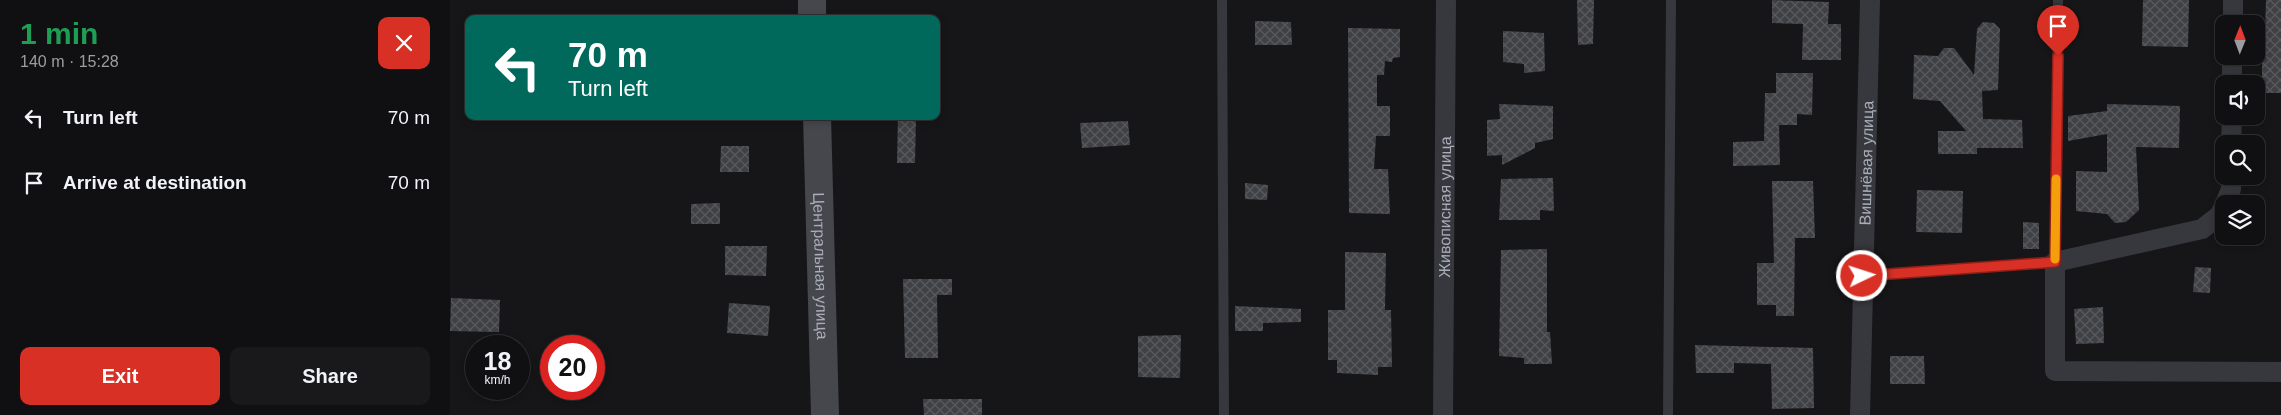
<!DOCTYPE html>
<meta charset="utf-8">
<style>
:root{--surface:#101012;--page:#19191b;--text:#f1f3f6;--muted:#9c9d9f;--line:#303032;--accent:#d93025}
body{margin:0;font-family:Helvetica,sans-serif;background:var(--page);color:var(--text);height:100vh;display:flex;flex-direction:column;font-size:19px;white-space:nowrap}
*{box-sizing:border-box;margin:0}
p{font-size:16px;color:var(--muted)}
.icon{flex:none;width:28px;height:28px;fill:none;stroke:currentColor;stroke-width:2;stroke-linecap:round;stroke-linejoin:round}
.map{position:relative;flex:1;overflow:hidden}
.panel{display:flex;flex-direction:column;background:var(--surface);width:450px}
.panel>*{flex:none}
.banner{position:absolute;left:15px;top:15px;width:475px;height:105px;border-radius:10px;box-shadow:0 2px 8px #0003,0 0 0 1px var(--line);background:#00695c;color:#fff;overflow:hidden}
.needle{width:32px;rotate:1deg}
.tools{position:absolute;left:1765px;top:15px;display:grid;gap:10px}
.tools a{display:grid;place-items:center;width:50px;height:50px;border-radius:10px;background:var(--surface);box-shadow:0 2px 8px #0003,0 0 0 1px var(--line);font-size:25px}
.speed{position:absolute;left:15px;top:335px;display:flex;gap:10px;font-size:25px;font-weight:700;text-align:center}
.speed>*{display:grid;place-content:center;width:65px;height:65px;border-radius:50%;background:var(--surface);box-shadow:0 2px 8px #0003,0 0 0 1px var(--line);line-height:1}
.speed small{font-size:12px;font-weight:400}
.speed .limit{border:8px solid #d22;background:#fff;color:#111}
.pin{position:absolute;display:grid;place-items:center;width:42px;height:42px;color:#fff;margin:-51px -21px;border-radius:50% 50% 50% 0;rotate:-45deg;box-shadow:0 0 5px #0007}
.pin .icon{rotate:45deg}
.me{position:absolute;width:55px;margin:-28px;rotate:86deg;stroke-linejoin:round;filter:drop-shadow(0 0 4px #0008)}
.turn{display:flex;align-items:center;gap:18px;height:105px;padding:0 20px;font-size:22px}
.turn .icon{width:65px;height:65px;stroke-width:2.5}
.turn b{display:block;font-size:35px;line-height:42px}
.round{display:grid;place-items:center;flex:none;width:52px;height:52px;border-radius:10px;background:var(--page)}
.head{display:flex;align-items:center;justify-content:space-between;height:85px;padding:0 20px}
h1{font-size:30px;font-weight:600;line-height:38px;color:#1e9e55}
.cta{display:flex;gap:10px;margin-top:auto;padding:10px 20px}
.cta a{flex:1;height:58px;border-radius:10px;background:var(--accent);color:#fff;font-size:20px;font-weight:600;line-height:58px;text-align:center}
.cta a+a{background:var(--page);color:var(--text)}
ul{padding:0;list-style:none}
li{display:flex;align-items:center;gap:15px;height:65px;padding:0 20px}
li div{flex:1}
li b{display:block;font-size:19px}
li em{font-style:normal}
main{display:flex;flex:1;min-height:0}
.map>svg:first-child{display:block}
</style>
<main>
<section class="panel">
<div class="head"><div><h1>1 min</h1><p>140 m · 15:28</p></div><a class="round" style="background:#d93025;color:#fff"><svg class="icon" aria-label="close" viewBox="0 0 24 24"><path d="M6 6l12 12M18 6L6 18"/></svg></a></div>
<ul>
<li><svg class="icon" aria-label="left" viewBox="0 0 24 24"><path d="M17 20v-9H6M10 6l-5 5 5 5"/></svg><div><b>Turn left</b></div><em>70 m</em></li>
<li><svg class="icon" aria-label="arrive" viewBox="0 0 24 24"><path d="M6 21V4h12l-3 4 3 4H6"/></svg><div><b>Arrive at destination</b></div><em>70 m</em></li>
</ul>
<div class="cta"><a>Exit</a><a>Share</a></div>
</section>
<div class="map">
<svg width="1831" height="415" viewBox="0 0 1831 415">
<defs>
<pattern id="building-cross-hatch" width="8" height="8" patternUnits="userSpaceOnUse" patternTransform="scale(1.25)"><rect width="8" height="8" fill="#404145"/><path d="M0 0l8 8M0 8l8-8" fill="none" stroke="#595a5e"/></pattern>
</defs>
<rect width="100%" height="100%" fill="#161618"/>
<path fill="url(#building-cross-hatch)" d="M 1127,0 L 1144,0 L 1143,44 L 1128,45 Z
M 1322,0 L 1379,2 L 1378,24 L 1391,24 L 1391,60 L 1352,60 L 1353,24 L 1322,23 Z
M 1693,0 L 1739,0 L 1738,47 L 1692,46 Z
M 1816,0 L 1831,0 L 1831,93 L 1812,93 L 1812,31 L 1815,31 Z
M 805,21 L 841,22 L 842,45 L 805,45 Z
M 1533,22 L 1544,23 L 1550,29 L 1548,90 L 1532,91 L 1533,119 L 1572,120 L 1573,148 L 1527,148 L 1527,154 L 1488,154 L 1488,131 L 1516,131 L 1490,101 L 1463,99 L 1464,55 L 1488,56 L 1494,48 L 1504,48 L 1524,75 L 1527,29 Z
M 898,28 L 950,29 L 950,57 L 943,58 L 942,62 L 935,61 L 934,75 L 927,75 L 927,106 L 940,106 L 940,136 L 926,136 L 924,169 L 938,169 L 940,214 L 899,213 Z
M 1053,31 L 1094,33 L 1095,71 L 1074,73 L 1074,64 L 1053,62 Z
M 1326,73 L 1363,73 L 1362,115 L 1347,114 L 1347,125 L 1329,125 L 1330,165 L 1283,166 L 1283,142 L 1314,141 L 1315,93 L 1326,93 Z
M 1049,104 L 1103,106 L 1103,139 L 1085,143 L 1085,148 L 1052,165 L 1052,155 L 1037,156 L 1037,120 L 1050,119 Z
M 1657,104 L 1730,106 L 1729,148 L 1686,147 L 1689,210 L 1676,222 L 1665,223 L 1657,214 L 1626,211 L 1626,171 L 1657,172 L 1657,134 L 1618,141 L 1618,116 L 1657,111 Z
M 448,116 L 466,116 L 465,163 L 447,163 Z
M 678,121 L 680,145 L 632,148 L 630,123 Z
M 271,146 L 299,146 L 299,172 L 270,172 Z
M 1103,178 L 1104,211 L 1090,210 L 1090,220 L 1049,220 L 1051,179 Z
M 1322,181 L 1363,181 L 1365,238 L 1345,238 L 1344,316 L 1326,316 L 1326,305 L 1307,305 L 1307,263 L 1324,263 Z
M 795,183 L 818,185 L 817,200 L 795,199 Z
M 1467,190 L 1513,191 L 1512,233 L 1466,232 Z
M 270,203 L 270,224 L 241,224 L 241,204 Z
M 1573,222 L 1589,223 L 1589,249 L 1573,249 Z
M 275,246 L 317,246 L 316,276 L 275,275 Z
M 1097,249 L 1097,332 L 1100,332 L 1102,364 L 1074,364 L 1074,358 L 1049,356 L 1051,250 Z
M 895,252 L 936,253 L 935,310 L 941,310 L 942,367 L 928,367 L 928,375 L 887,373 L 887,360 L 878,360 L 878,310 L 895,310 Z
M 1745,267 L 1761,268 L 1760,293 L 1743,292 Z
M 453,279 L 502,279 L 502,295 L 487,295 L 488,358 L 455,358 Z
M 1,298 L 50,300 L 49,332 L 0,331 Z
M 279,303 L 320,306 L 318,336 L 277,333 Z
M 785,306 L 851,309 L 851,322 L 813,323 L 813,331 L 785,331 Z
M 1653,307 L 1654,343 L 1626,344 L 1624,309 Z
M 731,335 L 730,378 L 688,377 L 688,336 Z
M 1245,345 L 1363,348 L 1364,408 L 1322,409 L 1321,364 L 1284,363 L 1284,373 L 1246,373 Z
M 1440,356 L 1474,356 L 1475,384 L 1440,384 Z
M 473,399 L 532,399 L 532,415 L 474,415 Z"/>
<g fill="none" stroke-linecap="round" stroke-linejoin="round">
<path stroke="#37383d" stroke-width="10" d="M 772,0 L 774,415
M 1412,275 L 1605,262 L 1608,0
M 1218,415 L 1221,0"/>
<g stroke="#37383d" stroke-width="20">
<path d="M 1783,24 L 1783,0"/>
<path d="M 1782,84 L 1782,56"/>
<path d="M 1781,144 L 1782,116"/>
<path d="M 1775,204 L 1781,189 L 1781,176"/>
<path d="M 1774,206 L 1770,215 L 1752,229 L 1605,262 L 1605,371 L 1831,372"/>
<path id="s1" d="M 993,415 L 996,0"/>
<path id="s2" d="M 1410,415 L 1420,0"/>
</g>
<g stroke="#45474d" stroke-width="28">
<path d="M 362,0 L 362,19"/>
<path id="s3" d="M 367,116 L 375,415"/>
</g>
</g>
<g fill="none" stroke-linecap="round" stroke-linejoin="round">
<g stroke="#8d1f18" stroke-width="12">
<path id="route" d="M 1412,276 L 1605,262 L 1608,56"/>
</g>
<use href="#route" stroke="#d93025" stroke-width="9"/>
<path stroke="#f59e0b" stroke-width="9" d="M 1605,259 L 1606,179"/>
</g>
<g text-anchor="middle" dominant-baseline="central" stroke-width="4" stroke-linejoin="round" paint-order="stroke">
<g font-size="16" fill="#a8adb8" stroke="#111113">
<text stroke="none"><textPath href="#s2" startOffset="252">Вишнёвая улица</textPath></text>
<text stroke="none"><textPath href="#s1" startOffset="208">Живописная улица</textPath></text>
<text stroke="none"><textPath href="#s3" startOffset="150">Центральная улица</textPath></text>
</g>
</g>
</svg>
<div class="tools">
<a><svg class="needle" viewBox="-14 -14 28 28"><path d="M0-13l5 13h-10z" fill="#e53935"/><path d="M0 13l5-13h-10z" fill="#9c9d9f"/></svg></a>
<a><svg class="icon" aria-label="sound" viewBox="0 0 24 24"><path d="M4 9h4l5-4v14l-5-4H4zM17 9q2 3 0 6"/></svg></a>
<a><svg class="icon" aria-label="search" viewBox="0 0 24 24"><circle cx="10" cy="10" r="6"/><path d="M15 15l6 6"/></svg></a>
<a><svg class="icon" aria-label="layers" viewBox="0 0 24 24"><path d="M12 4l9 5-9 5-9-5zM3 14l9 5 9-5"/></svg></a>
</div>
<div class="speed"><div>18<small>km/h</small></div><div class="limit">20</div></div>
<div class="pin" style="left:1608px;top:56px;background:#d93025"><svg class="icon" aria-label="arrive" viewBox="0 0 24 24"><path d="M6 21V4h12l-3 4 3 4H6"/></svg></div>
<svg class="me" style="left:1412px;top:276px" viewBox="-20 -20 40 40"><circle r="17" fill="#d93025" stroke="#fff" stroke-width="3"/><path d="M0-11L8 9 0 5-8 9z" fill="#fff"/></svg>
<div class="banner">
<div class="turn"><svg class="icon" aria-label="left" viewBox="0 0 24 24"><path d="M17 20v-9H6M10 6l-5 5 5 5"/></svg><div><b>70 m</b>Turn left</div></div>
</div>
</div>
</main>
